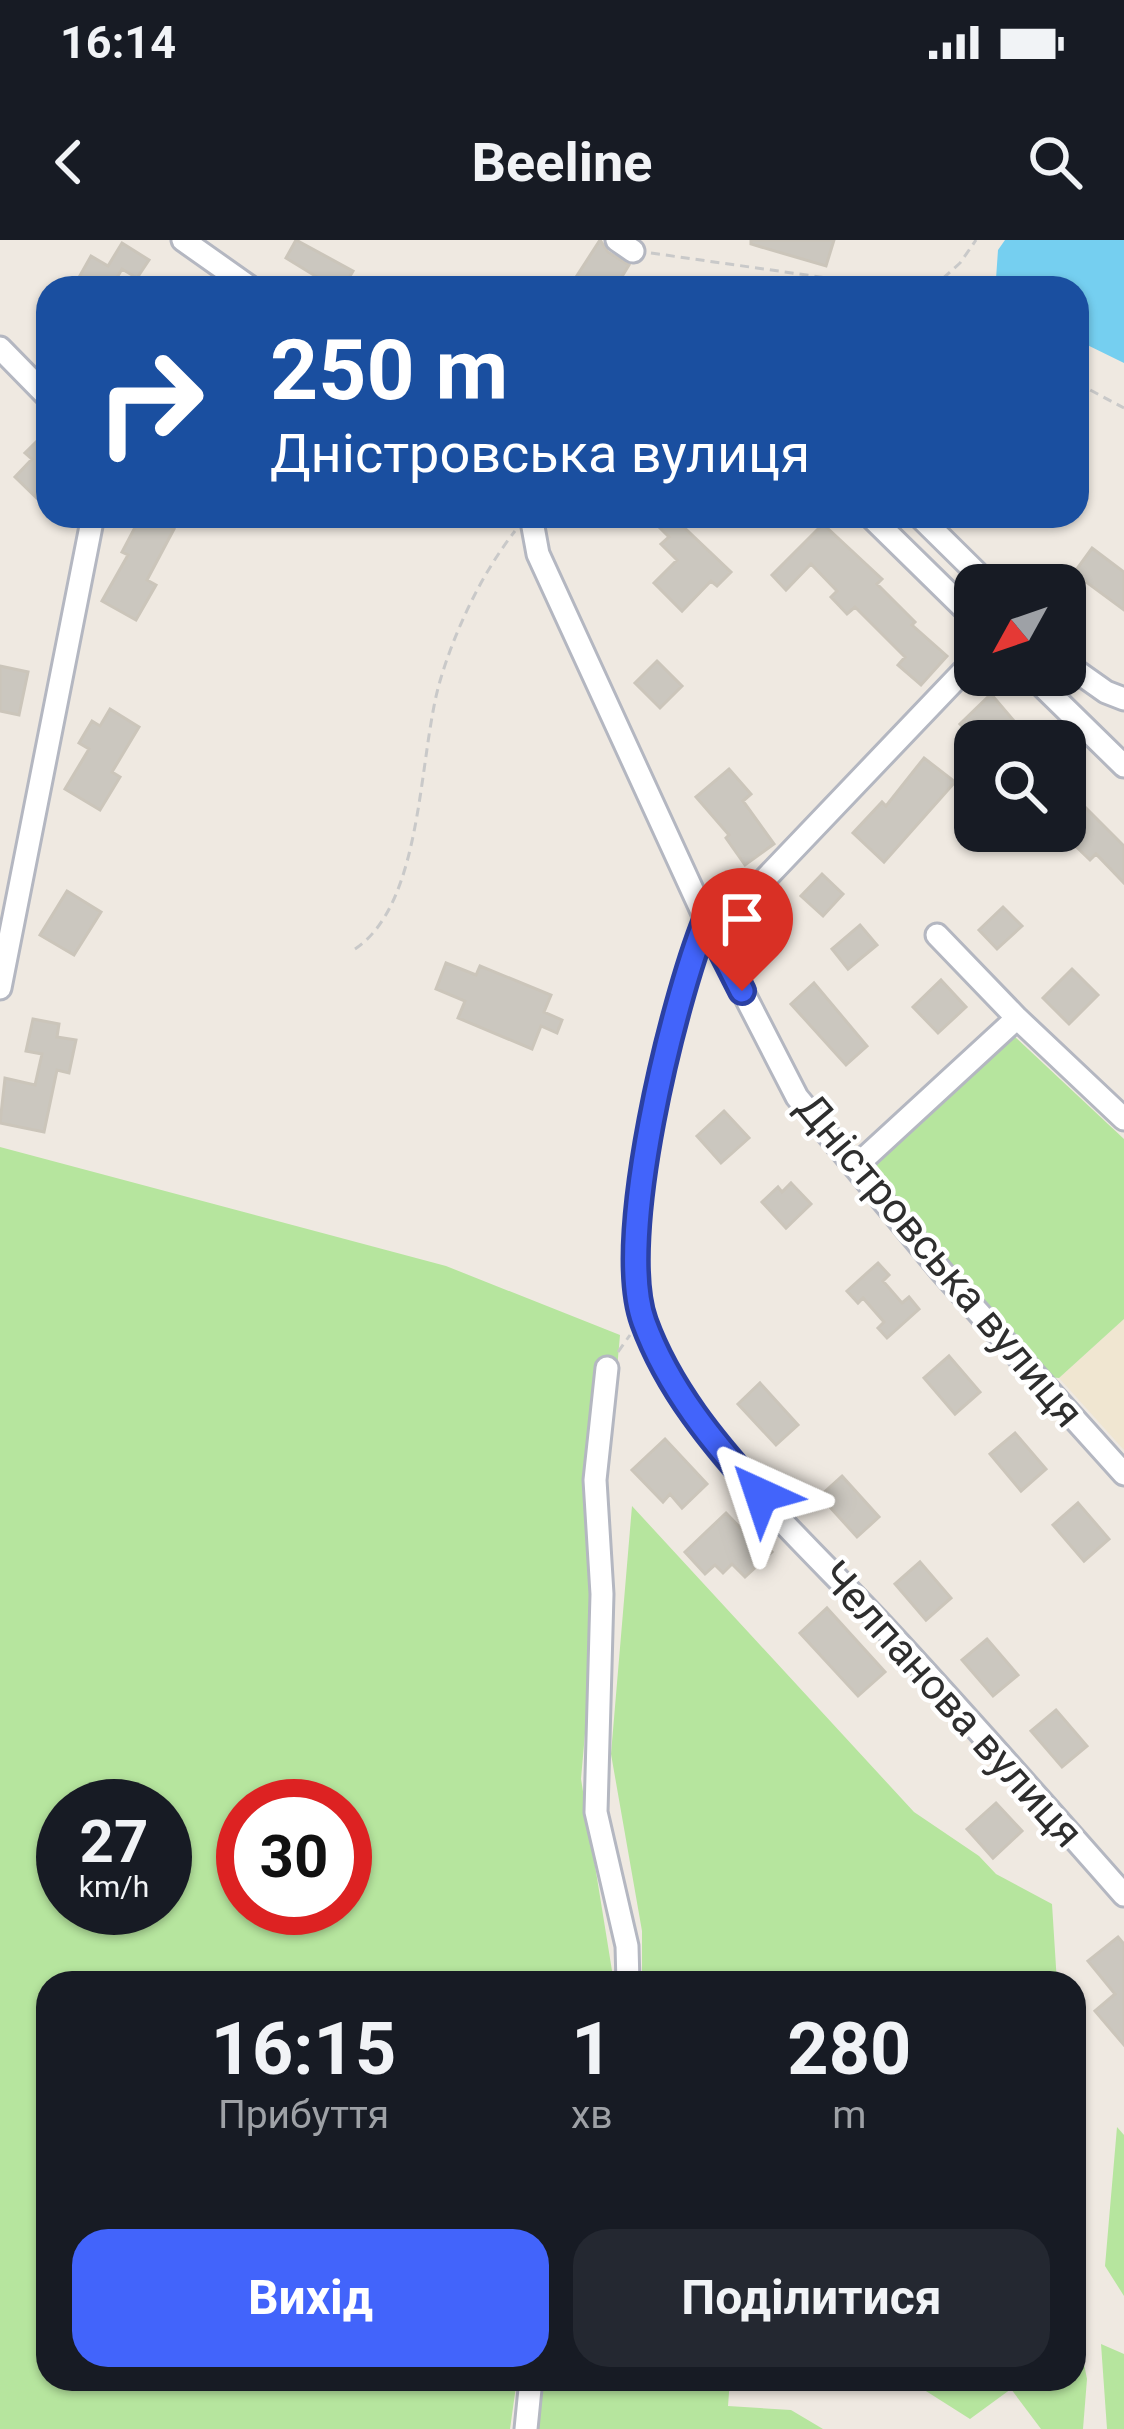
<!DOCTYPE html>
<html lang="uk">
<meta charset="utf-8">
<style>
:root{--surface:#171b24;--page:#242831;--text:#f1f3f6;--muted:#9ea1a6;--accent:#4264fb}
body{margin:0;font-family:Roboto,sans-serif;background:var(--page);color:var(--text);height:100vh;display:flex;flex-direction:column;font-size:45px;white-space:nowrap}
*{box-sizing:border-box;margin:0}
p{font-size:39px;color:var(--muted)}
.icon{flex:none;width:66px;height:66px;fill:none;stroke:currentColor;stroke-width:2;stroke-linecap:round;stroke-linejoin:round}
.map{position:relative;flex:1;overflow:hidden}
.drawer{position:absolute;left:36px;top:1731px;width:1050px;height:420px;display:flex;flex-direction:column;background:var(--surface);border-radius:36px;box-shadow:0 3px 9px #0004}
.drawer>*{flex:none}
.guide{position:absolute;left:36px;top:36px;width:1053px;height:252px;border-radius:36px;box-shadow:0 3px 9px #0004;background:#1a4fa0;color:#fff;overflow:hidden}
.needle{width:78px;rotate:230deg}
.fabs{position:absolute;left:954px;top:324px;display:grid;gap:24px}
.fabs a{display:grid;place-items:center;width:132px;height:132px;border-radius:24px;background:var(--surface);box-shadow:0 3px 9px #0004;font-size:60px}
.speed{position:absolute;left:36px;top:1539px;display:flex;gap:24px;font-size:60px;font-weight:700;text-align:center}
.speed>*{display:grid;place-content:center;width:156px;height:156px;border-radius:50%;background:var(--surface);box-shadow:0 3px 9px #0004;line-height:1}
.speed small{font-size:30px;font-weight:400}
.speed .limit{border:18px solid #d22;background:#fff;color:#111}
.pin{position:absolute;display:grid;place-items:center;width:102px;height:102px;color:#fff;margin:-123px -51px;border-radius:50% 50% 50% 0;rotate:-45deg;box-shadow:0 0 12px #0007}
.pin .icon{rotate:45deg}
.me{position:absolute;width:132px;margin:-66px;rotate:318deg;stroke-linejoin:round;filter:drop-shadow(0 0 9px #0008)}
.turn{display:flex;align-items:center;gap:42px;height:252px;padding:0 36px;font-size:54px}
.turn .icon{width:156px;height:156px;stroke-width:2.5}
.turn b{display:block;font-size:84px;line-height:102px}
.eta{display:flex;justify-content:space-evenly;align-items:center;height:204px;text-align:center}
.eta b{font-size:72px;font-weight:700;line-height:84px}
.button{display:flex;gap:24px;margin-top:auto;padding:24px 36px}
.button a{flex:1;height:138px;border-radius:36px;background:var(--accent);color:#fff;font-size:48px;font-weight:700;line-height:138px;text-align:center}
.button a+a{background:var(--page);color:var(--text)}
.status{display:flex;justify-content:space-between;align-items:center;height:84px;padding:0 60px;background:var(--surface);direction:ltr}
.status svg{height:33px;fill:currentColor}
header{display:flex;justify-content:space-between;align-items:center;height:156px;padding:0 36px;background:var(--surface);font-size:54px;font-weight:700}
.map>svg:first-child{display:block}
</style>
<div class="status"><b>16:14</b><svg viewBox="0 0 49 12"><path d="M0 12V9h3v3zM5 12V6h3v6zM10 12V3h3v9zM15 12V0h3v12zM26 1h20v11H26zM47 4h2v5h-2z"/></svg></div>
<header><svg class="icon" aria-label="back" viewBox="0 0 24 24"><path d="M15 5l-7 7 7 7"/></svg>Beeline<svg class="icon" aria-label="search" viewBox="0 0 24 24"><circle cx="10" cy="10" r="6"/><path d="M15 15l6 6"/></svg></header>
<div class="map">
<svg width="1124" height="2189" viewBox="0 0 1124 2189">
<rect width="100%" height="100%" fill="#efe9e1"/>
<path fill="#f0e6d1" d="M 1124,1079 L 1124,1210 L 1059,1138 Z"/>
<path fill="#b6e59e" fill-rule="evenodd" d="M 1013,795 L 1124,899 L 1124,1079 L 1059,1138 L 1049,1137 L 946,1027 L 866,930 Z
M 0,907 L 446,1026 L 620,1095 L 581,1539 L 614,1743 L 48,1743 L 48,2139 L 517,2139 L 510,2189 L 0,2189 ZM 63,1566 L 165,1566 L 165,1668 L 63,1668 ZM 243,1566 L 345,1566 L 345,1668 L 243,1668 Z
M 632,1266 L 914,1572 L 979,1616 L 996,1634 L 1052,1664 L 1057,1743 L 642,1743 L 642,1691 L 611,1514 Z
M 1117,1887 L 1124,1895 L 1124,2056 L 1105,2026 Z
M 1074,2074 L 1087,2139 L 1083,2189 L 1041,2189 L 1011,2149 L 970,2179 L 907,2139 L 1074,2139 Z
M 1101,2104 L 1124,2114 L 1124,2189 L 1107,2189 Z
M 542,2139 L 730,2139 L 728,2166 L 791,2170 L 823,2189 L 536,2189 Z"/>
<path fill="#75cff0" d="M 1005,0 L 1124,0 L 1124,123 L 1077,100 L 1077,48 L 1004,48 L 996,39 L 998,10 Z"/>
<path fill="#cbc7bf" stroke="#cbc5ba" stroke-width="3" d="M 296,0 L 353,31 L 343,48 L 335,48 L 286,18 Z
M 600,0 L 608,12 L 629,25 L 615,48 L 569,48 Z
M 751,0 L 834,0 L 826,26 L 751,4 Z
M 122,3 L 149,20 L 137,38 L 122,29 L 111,48 L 73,48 L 91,16 L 108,26 Z
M 39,199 L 48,208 L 48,269 L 15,237 L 32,219 L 25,213 Z
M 141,276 L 151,276 L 174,289 L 147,340 L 156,345 L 136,380 L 102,361 L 128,315 L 122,312 Z
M 648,276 L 672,276 L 731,332 L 717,346 L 711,341 L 682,371 L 654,343 L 677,320 L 661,304 L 669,297 Z
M 823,284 L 882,339 L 877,344 L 915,382 L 912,385 L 947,416 L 921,445 L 898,425 L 905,417 L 855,367 L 847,374 L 831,357 L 837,351 L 811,324 L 786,350 L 772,335 Z
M 1092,308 L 1124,332 L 1124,370 L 1074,333 Z
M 657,421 L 682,446 L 660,468 L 635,443 Z
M 0,426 L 28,432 L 19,475 L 0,471 Z
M 991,454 L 1014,481 L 1035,501 L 977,501 L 960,484 Z
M 110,469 L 139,487 L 112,532 L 120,537 L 100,570 L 65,549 L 89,509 L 79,503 L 92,481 L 100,486 Z
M 924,518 L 955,542 L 884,622 L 853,593 L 882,562 L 886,566 Z
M 729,529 L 751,554 L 743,561 L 774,604 L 745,625 L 726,598 L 729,595 L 696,557 Z
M 1065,537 L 1083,555 L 1078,560 L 1124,606 L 1124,643 L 1096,614 L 1090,620 L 1061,592 L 1065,591 Z
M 822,634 L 843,654 L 823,676 L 801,656 Z
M 67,651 L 101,672 L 74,715 L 40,695 Z
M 1003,667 L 1022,686 L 997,709 L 979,690 Z
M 860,685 L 877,705 L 848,729 L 832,709 Z
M 446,723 L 476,735 L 480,726 L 551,755 L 544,772 L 562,780 L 557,793 L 541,786 L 532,809 L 458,778 L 465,761 L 436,749 Z
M 1072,729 L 1098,755 L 1069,784 L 1043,758 Z
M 941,740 L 966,767 L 938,793 L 913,767 Z
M 814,743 L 867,806 L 846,825 L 791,764 Z
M 33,779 L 59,784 L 57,797 L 76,800 L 69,833 L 57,830 L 44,892 L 0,883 L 5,838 L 35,845 L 42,814 L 26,811 Z
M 724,871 L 749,898 L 721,923 L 697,896 Z
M 791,943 L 811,964 L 786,988 L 762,962 L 778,947 L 782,952 Z
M 878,1023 L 889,1035 L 883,1041 L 902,1063 L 909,1057 L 919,1069 L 887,1098 L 878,1088 L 884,1082 L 863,1058 L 858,1063 L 847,1051 Z
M 949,1116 L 980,1152 L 955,1174 L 924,1138 Z
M 760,1143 L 798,1185 L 776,1205 L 738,1164 Z
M 1015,1193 L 1046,1229 L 1021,1251 L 990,1214 Z
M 665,1199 L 707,1244 L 682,1268 L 670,1254 L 663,1262 L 632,1230 Z
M 842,1236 L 879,1277 L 857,1297 L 820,1256 Z
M 1078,1263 L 1109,1299 L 1084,1321 L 1053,1285 Z
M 726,1273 L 752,1300 L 757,1296 L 772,1312 L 745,1337 L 732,1324 L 723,1333 L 715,1325 L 705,1334 L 685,1312 Z
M 920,1322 L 951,1358 L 926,1380 L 895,1344 Z
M 827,1368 L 885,1432 L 858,1456 L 800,1393 Z
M 987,1399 L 1018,1435 L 993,1456 L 962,1420 Z
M 1056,1470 L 1087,1506 L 1062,1527 L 1031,1491 Z
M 996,1563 L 1022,1591 L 993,1618 L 967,1589 Z
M 1118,1697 L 1124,1704 L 1124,1805 L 1095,1771 L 1115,1754 L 1088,1721 Z"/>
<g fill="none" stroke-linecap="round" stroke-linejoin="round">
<g stroke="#b4b7c1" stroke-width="27">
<path id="minor" d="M 183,0 L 251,48
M 617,0 L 633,11
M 0,108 L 48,157
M 531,276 L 538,314 L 706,680 L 797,857 L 942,1032 L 1124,1234
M 870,276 L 975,379
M 919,276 L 989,345
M 975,419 L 746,659 L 706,680 C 672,765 616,993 643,1079 C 676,1188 805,1302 882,1385 C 964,1473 1044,1564 1124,1655
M 1065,423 L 1106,452 L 1124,459
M 1031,435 L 1124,526
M 937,695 L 1017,778
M 0,748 L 93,276
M 855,927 L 1017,778 L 1124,879
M 607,1128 L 595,1240 L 602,1354 L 596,1572 L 627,1706 L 628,1743
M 526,2189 L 531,2139"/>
</g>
<path stroke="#c9c9c9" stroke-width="3" stroke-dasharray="9 6" stroke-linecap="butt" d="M 651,13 L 898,48
M 932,48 L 960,23 L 976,0
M 1077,143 L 1124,168
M 355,709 C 424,663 418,516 440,441 C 455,390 482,333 515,291
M 618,1112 L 630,1095"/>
<use href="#minor" stroke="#fff" stroke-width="21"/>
</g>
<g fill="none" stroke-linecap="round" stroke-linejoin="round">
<g stroke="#2b41a3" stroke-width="30">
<path id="route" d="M 742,751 L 706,680 C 673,762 614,1000 644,1082 C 668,1148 714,1204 761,1255"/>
</g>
<use href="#route" stroke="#4264fb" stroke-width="21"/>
</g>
<g text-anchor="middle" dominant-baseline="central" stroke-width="9" stroke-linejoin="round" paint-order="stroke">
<g font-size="42" fill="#2e2e2e" stroke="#fff">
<text transform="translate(940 1020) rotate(50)">Дністровська вулиця</text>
<text transform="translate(952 1464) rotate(48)">Челпанова вулиця</text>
</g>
</g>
</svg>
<div class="fabs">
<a><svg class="needle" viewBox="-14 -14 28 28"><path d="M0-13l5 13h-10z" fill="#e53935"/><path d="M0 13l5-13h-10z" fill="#9ea1a6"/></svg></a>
<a><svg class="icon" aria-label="search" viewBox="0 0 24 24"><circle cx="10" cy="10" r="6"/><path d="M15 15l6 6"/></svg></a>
</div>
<div class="speed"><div>27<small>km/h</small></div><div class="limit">30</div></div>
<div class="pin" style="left:742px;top:751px;background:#d93025"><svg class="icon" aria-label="arrive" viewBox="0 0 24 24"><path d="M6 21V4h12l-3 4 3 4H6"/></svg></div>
<svg class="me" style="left:761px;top:1255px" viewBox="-20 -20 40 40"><path d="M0-17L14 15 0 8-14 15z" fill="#4264fb" stroke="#fff" stroke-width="4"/></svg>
<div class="guide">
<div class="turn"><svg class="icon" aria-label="right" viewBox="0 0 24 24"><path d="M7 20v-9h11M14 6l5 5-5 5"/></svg><div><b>250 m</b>Дністровська вулиця</div></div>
</div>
<section class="drawer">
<div class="eta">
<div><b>16:15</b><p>Прибуття</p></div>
<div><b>1</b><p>хв</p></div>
<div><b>280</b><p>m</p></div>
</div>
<div class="button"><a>Вихід</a><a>Поділитися</a></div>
</section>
</div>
